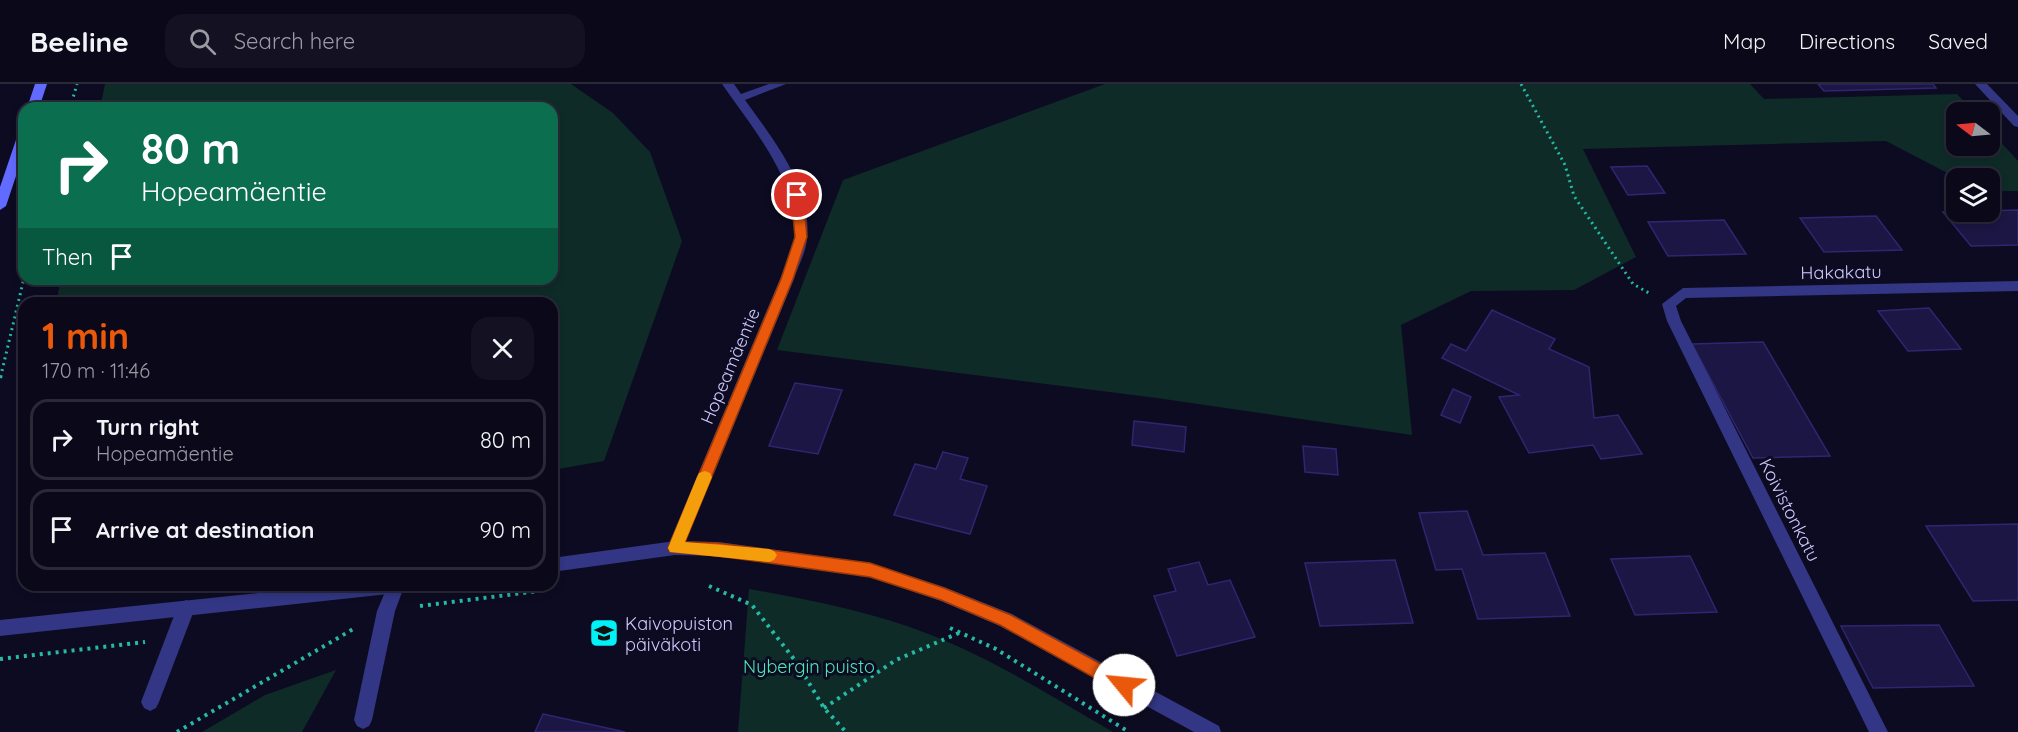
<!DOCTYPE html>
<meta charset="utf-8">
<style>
:root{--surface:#0a0819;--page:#131122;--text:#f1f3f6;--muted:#999aa2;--line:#2a2938;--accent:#ea580c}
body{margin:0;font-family:Quicksand,sans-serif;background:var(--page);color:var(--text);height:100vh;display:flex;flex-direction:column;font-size:22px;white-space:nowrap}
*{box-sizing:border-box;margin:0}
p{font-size:20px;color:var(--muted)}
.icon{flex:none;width:33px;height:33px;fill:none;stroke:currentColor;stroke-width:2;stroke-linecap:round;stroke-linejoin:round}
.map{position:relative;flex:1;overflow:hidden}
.drawer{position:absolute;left:18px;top:213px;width:540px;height:294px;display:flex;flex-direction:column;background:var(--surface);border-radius:18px;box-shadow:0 3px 9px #0003,0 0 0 2px var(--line)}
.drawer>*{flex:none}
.guide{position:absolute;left:18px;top:18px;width:540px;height:183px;border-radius:18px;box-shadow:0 3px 9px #0003,0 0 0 2px var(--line);background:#0b6e4f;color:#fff;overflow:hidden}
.needle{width:39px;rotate:286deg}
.tools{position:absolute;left:1946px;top:18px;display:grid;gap:12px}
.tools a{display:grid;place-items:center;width:54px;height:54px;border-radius:12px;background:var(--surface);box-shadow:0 3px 9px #0003,0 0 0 2px var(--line);font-size:30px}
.pin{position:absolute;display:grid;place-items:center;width:51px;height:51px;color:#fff;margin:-26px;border:3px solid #fff;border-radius:50%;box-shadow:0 2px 6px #0007}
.me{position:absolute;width:66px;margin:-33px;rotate:298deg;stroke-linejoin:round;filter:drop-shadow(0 0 4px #0008)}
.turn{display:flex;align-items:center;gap:21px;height:126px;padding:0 24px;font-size:27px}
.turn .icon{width:78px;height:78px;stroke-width:2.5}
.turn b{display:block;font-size:42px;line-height:51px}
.then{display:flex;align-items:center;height:57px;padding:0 24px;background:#0003;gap:12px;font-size:22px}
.round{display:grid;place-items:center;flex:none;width:63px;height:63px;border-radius:18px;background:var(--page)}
.head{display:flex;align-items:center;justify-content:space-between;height:102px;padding:0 24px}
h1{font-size:36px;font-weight:800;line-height:45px;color:var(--accent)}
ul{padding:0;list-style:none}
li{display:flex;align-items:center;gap:18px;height:81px;margin:0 12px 9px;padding:0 12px;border:3px solid var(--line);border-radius:18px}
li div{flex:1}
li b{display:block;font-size:22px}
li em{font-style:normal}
header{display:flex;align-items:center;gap:36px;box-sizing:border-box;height:84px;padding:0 30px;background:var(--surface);border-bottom:2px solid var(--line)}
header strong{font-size:28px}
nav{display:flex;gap:33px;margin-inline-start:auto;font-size:21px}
.search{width:420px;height:54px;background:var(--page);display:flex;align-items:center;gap:15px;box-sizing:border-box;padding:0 21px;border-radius:18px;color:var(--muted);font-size:22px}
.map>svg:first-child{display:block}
</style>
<header>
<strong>Beeline</strong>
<div class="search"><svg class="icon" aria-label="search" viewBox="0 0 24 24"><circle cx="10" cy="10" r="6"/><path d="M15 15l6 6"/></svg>Search here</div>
<nav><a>Map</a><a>Directions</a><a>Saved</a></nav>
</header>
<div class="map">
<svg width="2018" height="648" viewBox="0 0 2018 648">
<rect width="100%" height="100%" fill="#0d0b21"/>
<path fill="#0e2b28" d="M 105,0 L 571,0 L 613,29 L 650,68 L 682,157 L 604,377 L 552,386 L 552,219 L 56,219 L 61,195 L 552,195 L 552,24 L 100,24 Z
M 1105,0 L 1750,0 L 1764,15 L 1957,10 L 1974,28 L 1956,28 L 1956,62 L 1989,62 L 1989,45 L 2018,77 L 2018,107 L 1989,107 L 1989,94 L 1957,94 L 1886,57 L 1583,65 L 1636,173 L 1574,206 L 1471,207 L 1401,241 L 1412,351 L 1157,314 L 777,266 L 843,96 Z
M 749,505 C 811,516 873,528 931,551 C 995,576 1054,614 1113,648 L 738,648 Z
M 336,586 L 302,648 L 202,648 L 265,611 Z"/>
<path fill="#1b1643" stroke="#2f2671" stroke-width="1.5" d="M 1818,0 L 1933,0 L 1936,4 L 1824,7 Z
M 1647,82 L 1665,109 L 1628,111 L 1611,83 Z
M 2018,126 L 2018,161 L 1971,162 L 1943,128 Z
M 1876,132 L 1902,166 L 1824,168 L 1800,134 Z
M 1724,136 L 1746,170 L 1668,172 L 1648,138 Z
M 1929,224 L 1961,265 L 1908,267 L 1878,227 Z
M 1492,226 L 1555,255 L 1549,265 L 1589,283 L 1594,334 L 1618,331 L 1642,370 L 1601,375 L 1593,361 L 1529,369 L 1499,313 L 1519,311 L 1442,274 L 1451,260 L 1466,267 Z
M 1763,258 L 1830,372 L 1753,374 L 1692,260 Z
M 795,299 L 842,306 L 818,370 L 769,362 Z
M 1453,305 L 1471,313 L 1460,339 L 1441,331 Z
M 1134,337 L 1186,343 L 1184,368 L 1132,361 Z
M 1303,362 L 1336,365 L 1338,391 L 1305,388 Z
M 943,368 L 968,374 L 960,395 L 987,402 L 970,450 L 894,431 L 915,380 L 936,385 Z
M 1467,427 L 1483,471 L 1545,469 L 1570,532 L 1478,535 L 1462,485 L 1436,486 L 1419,429 Z
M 2018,440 L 2018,516 L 1973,517 L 1926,442 Z
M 1690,472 L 1717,528 L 1635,531 L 1611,475 Z
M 1395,476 L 1413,539 L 1320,542 L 1305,479 Z
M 1199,478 L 1208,501 L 1230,496 L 1255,553 L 1177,572 L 1154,512 L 1176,507 L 1168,485 Z
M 1939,541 L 1974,602 L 1873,604 L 1841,542 Z
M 543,630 L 625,648 L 535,648 Z"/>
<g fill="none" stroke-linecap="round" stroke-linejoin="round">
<path stroke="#24baa5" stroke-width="3" stroke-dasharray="2 4" stroke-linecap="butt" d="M 1521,0 L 1565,81 L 1574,112 L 1633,200 L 1649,209
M 70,24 L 77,0
M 2,287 L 24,194"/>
<path stroke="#24baa5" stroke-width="4" stroke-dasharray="3 5" stroke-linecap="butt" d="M 0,294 L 2,286
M 709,502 L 752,521 L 797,579 L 824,624 L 846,648
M 420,522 L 547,506
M 950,544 L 996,565 L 1129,648
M 0,575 L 145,558
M 824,624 L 896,576 L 959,549
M 177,648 L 355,544"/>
<path fill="#323684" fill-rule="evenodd" d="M 722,0 L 734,0 L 741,10 L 769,0 L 786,0 L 745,16 C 773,55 813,104 807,155 C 806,169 798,182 794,195 L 683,464 L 681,469 L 675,471 L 669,469 L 667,464 L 780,195 C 785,182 792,170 794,156 C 802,101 751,42 722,0 Z
M 388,501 L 404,501 L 404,503 L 395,527 L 372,636 L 369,642 L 363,645 L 357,642 L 354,636 L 377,527 Z
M 186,516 L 192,519 L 195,524 L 159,618 L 156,624 L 150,627 L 144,624 L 141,618 L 177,524 L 180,519 Z"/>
<path fill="#323684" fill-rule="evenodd" d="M 1975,0 L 1987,0 L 2018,32 L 2018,43 L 2014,42 Z
M 2018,197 L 2018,207 L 1686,214 L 1676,222 L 1681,237 L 1888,648 L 1869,648 L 1667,237 L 1662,220 L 1683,204 Z
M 675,457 L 719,458 L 870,479 L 944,503 L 1012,530 L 1219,642 L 1221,648 L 1194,648 L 1000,542 L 941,517 L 870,493 L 719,472 L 675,471 L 552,488 L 552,474 Z
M 336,501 L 415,501 L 413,506 L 407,508 L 0,552 L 0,536 Z"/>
<path fill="#626bff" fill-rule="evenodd" d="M 35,0 L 47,0 L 39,24 L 27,24 Z
M 24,46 L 24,68 L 6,122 L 0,126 L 0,103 L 18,50 Z"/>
</g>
<path fill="#ea580c" stroke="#983908" stroke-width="1.5" d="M 797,107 L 803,111 L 807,153 L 793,195 L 685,458 L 718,459 L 870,479 L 944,504 L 1011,531 L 1130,596 L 1132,601 L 1130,607 L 1124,609 L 1118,607 L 1000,541 L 941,516 L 870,493 L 718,472 L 670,468 L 668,464 L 781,195 L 795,153 L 791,111 Z"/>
<path fill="#f59e0b" d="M 705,387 L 710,389 L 712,393 L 685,458 L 769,465 L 774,467 L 777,471 L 774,476 L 769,478 L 670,468 L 668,464 L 697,393 L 699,389 Z"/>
<defs>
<g id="school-square" transform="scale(1.5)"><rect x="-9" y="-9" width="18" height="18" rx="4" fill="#00f2f6" stroke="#0d0b21"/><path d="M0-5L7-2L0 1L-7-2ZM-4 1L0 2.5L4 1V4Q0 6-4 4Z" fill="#111"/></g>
</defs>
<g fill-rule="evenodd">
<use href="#school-square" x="604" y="549"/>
</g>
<g text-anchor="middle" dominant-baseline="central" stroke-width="6" stroke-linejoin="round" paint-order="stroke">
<g font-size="18" fill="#cdcbff" stroke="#0d0b21">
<text transform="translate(1841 188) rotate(-1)">Hakakatu</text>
<text transform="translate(730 282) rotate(-67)">Hopeamäentie</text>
<text transform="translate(1790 426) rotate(63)">Koivistonkatu</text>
</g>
<g font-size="18" fill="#cdcbff" stroke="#0d0b21" text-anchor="start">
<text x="625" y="539">Kaivopuiston<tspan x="625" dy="21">päiväkoti</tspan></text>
</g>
<g font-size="18" fill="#4ee8b5" stroke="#0d0b21">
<text x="809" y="582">Nybergin puisto</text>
</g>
</g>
</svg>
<div class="tools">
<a><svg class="needle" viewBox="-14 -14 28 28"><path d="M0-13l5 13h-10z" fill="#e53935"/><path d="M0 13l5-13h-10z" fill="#999aa2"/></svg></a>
<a><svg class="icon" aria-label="layers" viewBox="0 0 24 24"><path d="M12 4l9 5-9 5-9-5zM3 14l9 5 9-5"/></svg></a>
</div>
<div class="pin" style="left:797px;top:111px;background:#d93025"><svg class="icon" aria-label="arrive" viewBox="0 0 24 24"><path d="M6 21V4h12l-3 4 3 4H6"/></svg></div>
<svg class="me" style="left:1124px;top:601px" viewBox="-20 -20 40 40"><circle r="19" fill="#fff"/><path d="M0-13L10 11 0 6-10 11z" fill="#ea580c"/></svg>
<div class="guide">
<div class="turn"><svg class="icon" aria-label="right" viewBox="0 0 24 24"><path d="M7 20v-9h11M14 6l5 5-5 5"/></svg><div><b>80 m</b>Hopeamäentie</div></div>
<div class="then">Then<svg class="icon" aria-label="arrive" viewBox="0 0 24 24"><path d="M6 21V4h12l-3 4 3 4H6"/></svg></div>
</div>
<section class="drawer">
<div class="head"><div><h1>1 min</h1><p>170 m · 11:46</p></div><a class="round"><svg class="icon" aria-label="close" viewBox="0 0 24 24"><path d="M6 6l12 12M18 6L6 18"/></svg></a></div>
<ul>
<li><svg class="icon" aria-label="right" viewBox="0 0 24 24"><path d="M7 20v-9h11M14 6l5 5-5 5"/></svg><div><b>Turn right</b><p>Hopeamäentie</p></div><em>80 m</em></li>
<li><svg class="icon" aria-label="arrive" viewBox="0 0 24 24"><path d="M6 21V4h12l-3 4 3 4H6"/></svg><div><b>Arrive at destination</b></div><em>90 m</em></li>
</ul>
</section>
</div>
